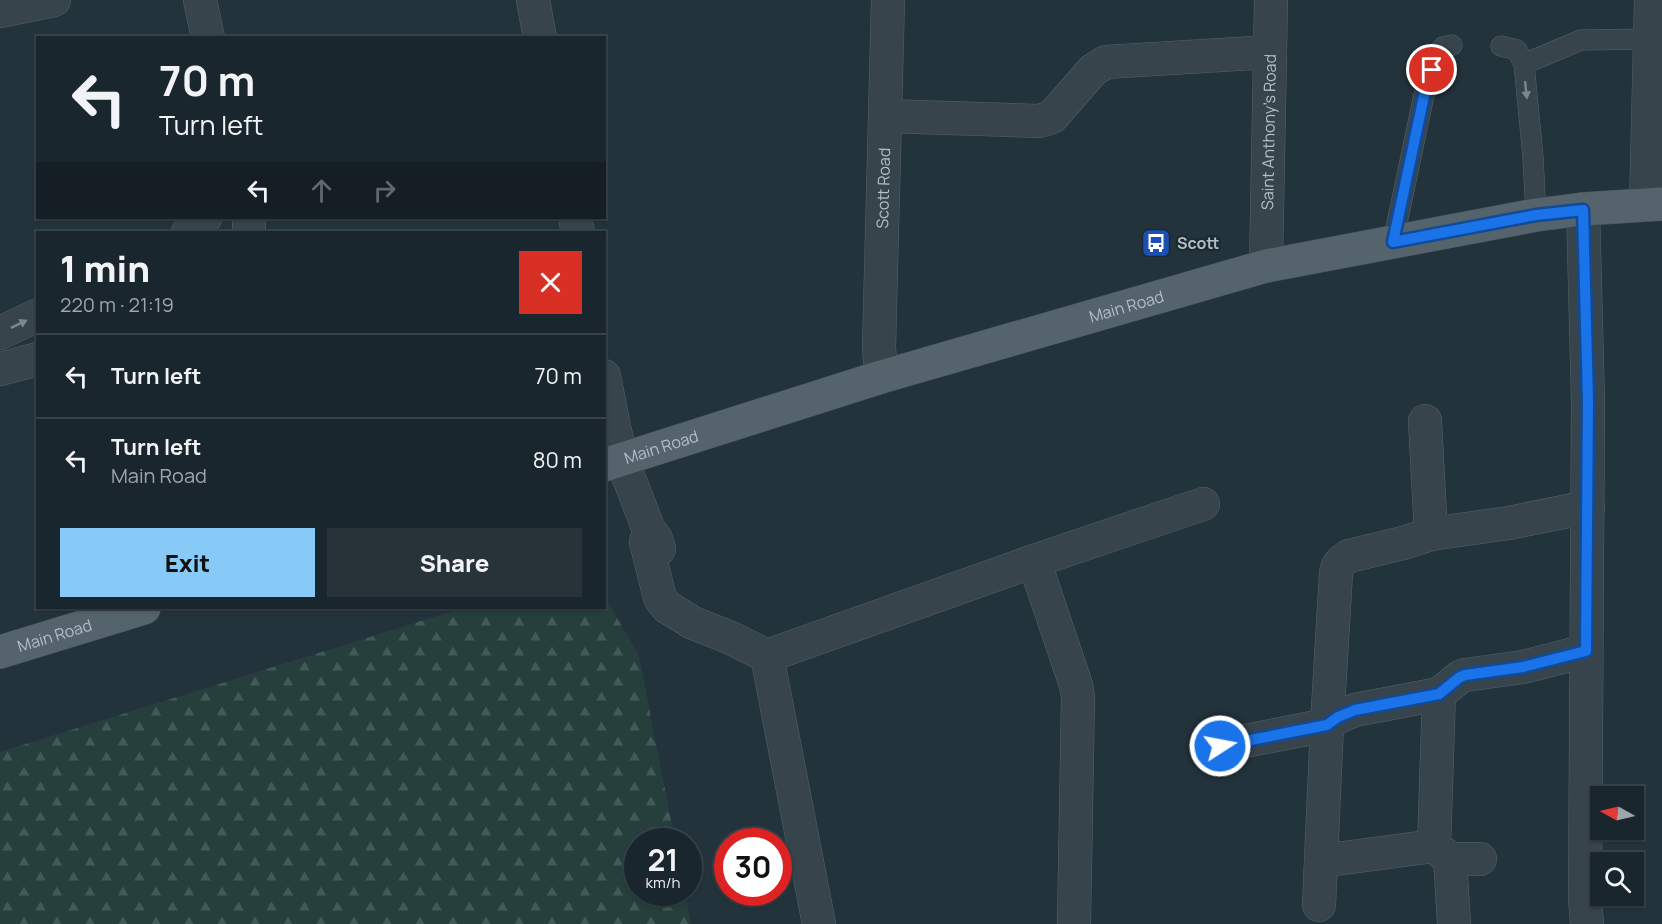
<!DOCTYPE html>
<meta charset="utf-8">
<style>
:root{--surface:#1a262d;--page:#273239;--text:#f1f3f6;--muted:#9fa5aa;--line:#384349;--accent:#87c9f7}
body{margin:0;font-family:Manrope,sans-serif;background:var(--page);color:var(--text);height:100vh;display:flex;flex-direction:column;font-size:22px;white-space:nowrap}
*{box-sizing:border-box;margin:0}
p{font-size:20px;color:var(--muted)}
.icon{flex:none;width:33px;height:33px;fill:none;stroke:currentColor;stroke-width:2;stroke-linecap:round;stroke-linejoin:round}
.map{position:relative;flex:1;overflow:hidden}
.sheet{position:absolute;left:36px;top:231px;width:570px;height:378px;display:flex;flex-direction:column;background:var(--surface);border-radius:0px;box-shadow:0 2px 4px #0004,0 0 0 2px var(--line)}
.sheet>*{flex:none}
.hud{position:absolute;left:36px;top:36px;width:570px;height:183px;border-radius:0px;box-shadow:0 2px 4px #0004,0 0 0 2px var(--line);background:#1a262d;color:var(--text);overflow:hidden}
.needle{width:39px;rotate:278deg}
.tools{position:absolute;left:1590px;top:786px;display:grid;gap:12px}
.tools a{display:grid;place-items:center;width:54px;height:54px;border-radius:0px;background:var(--surface);box-shadow:0 2px 4px #0004,0 0 0 2px var(--line);font-size:30px}
.speed{position:absolute;left:624px;top:828px;display:flex;gap:12px;font-size:30px;font-weight:700;text-align:center}
.speed>*{display:grid;place-content:center;width:78px;height:78px;border-radius:50%;background:var(--surface);box-shadow:0 2px 4px #0004,0 0 0 2px var(--line);line-height:1}
.speed small{font-size:15px;font-weight:400}
.speed .limit{border:9px solid #d22;background:#fff;color:#111}
.pin{position:absolute;display:grid;place-items:center;width:51px;height:51px;color:#fff;margin:-26px;border:3px solid #fff;border-radius:50%;box-shadow:0 2px 6px #0007}
.me{position:absolute;width:66px;margin:-33px;rotate:79deg;stroke-linejoin:round;filter:drop-shadow(0 0 4px #0008)}
.turn{display:flex;align-items:center;gap:21px;height:126px;padding:0 24px;font-size:27px}
.turn .icon{width:78px;height:78px;stroke-width:2.5}
.turn b{display:block;font-size:42px;line-height:51px}
.lanes{display:flex;align-items:center;height:57px;padding:0 24px;background:#0003;justify-content:center;gap:30px;direction:ltr}
.lanes .off{opacity:.35}
.round{display:grid;place-items:center;flex:none;width:63px;height:63px;border-radius:0px;background:var(--page)}
.head{display:flex;align-items:center;justify-content:space-between;height:102px;padding:0 24px}
h1{font-size:36px;font-weight:800;line-height:45px}
.cta{display:flex;gap:12px;margin-top:auto;padding:12px 24px}
.cta a{flex:1;height:69px;border-radius:0px;background:var(--accent);color:#111;font-size:24px;font-weight:800;line-height:69px;text-align:center}
.cta a+a{background:var(--page);color:var(--text)}
ul{padding:0;list-style:none}
li{display:flex;align-items:center;gap:18px;height:84px;padding:0 24px;border-top:2px solid var(--line)}
li div{flex:1}
li b{display:block;font-size:22px}
li em{font-style:normal}
.map>svg:first-child{display:block}
</style>
<div class="map">
<svg width="1662" height="924" viewBox="0 0 1662 924">
<defs>
<pattern id="forest-firs" width="22" height="20" patternUnits="userSpaceOnUse" patternTransform="scale(1.5)"><rect width="22" height="20" fill="#263f3c"/><path d="M5 1l3.5 6h-7zM16 11l3.5 6h-7z" fill="#435957"/></pattern>
</defs>
<rect width="100%" height="100%" fill="#23333c"/>
<path fill="url(#forest-firs)" d="M 605,597 L 639,656 L 675,841 L 638,842 L 638,892 L 685,893 L 691,924 L 0,924 L 0,752 L 463,608 L 604,608 Z"/>
<g fill="none" stroke-linecap="round" stroke-linejoin="round">
<g stroke="#55626a" stroke-width="21">
<path id="service" d="M 1501,46 L 1517,50 L 1524,64 L 1533,157 L 1536,215
M 1524,64 L 1581,40 L 1650,39
M 1393,242 L 1424,95 L 1439,52 L 1443,47 L 1452,45"/>
</g>
<g stroke="#55626a" stroke-width="34">
<g id="minor">
<path d="M 200,0 L 208,38"/>
<path d="M 533,0 L 540,38"/>
<path d="M 0,11 L 54,0"/>
<path d="M 886,116 L 1039,121 L 1052,117 L 1093,70 L 1106,62 L 1270,52"/>
<path d="M 1646,205 L 1651,0"/>
<path d="M 1583,209 L 1588,401 L 1585,898 L 1587,924"/>
<path d="M 249,218 L 249,232"/>
<path d="M 575,218 L 578,232"/>
<path d="M 188,232 L 205,218"/>
<path id="s1" d="M 1266,266 L 1271,0"/>
<path d="M 0,333 L 38,315"/>
<path d="M 0,369 L 38,359"/>
<path d="M 604,376 L 614,427 L 622,460 L 649,530 L 656,539 L 659,549"/>
<path id="s2" d="M 881,377 L 879,347 L 888,0"/>
<path d="M 1425,421 L 1431,534"/>
<path d="M 649,530 L 646,542 L 660,598 L 667,607 L 693,623 L 731,638 L 767,656 L 1034,561 L 1203,504"/>
<path d="M 1034,561 L 1076,685 L 1078,697 L 1074,924"/>
<path d="M 1586,651 L 1523,667 L 1465,675 L 1460,677 L 1439,694 L 1355,710 L 1338,717 L 1327,725 L 1336,573 C 1337,565 1342,560 1349,556 L 1403,543 L 1431,534 L 1509,523 L 1588,507"/>
<path d="M 767,656 L 819,924"/>
<path d="M 1439,694 L 1434,846 L 1450,859 L 1454,924"/>
<path d="M 1220,746 L 1327,725 L 1319,905"/>
<path d="M 1450,859 L 1480,859"/>
<path d="M 1321,861 L 1434,846"/>
</g>
</g>
<g stroke="#435058" stroke-width="34">
<g id="primary">
<path id="s3" d="M 604,465 L 881,377 L 1266,266 L 1536,215 L 1583,209 L 1662,204"/>
<path id="s4" d="M 0,652 L 144,608"/>
</g>
</g>
<use href="#service" stroke="#37444c" stroke-width="20"/>
<use href="#minor" stroke="#37444c" stroke-width="33"/>
<use href="#primary" stroke="#55636c" stroke-width="33"/>
</g>
<defs><path id="oneway-solid" d="M-6-.8H1V-3.2L6.5 0L1 3.2V.8H-6Z" transform="scale(1.5)"/></defs>
<g fill="#7b8890">
<use href="#oneway-solid" transform="translate(1526 90) rotate(84)"/>
<use href="#oneway-solid" transform="translate(19 324) rotate(-26)"/>
</g>
<g fill="none" stroke-linecap="round" stroke-linejoin="round">
<g stroke="#114b97" stroke-width="15">
<path id="route" d="M 1220,746 L 1327,725 L 1338,717 L 1355,710 L 1439,694 L 1460,677 L 1465,675 L 1523,667 L 1586,651 L 1588,401 L 1583,210 L 1536,215 L 1393,242 L 1424,96 L 1432,70"/>
</g>
<use href="#route" stroke="#1a73e8" stroke-width="10"/>
</g>
<defs>
<g id="bus-square" transform="scale(1.5)"><rect x="-9" y="-9" width="18" height="18" rx="4" fill="#1a4fb4" stroke="#1c2931"/><path d="M-5-6H5V4H4V6H2V4H-2V6H-4V4H-5ZM-3.5-4V0h7V-4ZM-3.5 1.2v1.5H-2V1.2ZM2 1.2v1.5H3.5V1.2Z" fill="#fff"/></g>
</defs>
<g fill-rule="evenodd">
<use href="#bus-square" x="1156" y="243"/>
</g>
<g text-anchor="middle" dominant-baseline="central" stroke-width="4.5" stroke-linejoin="round" paint-order="stroke">
<g font-size="16" fill="#b2bfc7" stroke="#1c2931">
<text stroke="none"><textPath href="#s1" startOffset="134">Saint Anthony's Road</textPath></text>
<text stroke="none"><textPath href="#s2" startOffset="189">Scott Road</textPath></text>
<text stroke="none"><textPath href="#s3" startOffset="546">Main Road</textPath></text>
<text stroke="none"><textPath href="#s3" startOffset="60">Main Road</textPath></text>
<text stroke="none"><textPath href="#s4" startOffset="57">Main Road</textPath></text>
</g>
<g font-size="16" font-weight="bold" fill="#b2bfc7" stroke="#1c2931" text-anchor="start">
<text x="1177" y="243">Scott</text>
</g>
</g>
</svg>
<div class="tools">
<a><svg class="needle" viewBox="-14 -14 28 28"><path d="M0-13l5 13h-10z" fill="#e53935"/><path d="M0 13l5-13h-10z" fill="#9fa5aa"/></svg></a>
<a><svg class="icon" aria-label="search" viewBox="0 0 24 24"><circle cx="10" cy="10" r="6"/><path d="M15 15l6 6"/></svg></a>
</div>
<div class="speed"><div>21<small>km/h</small></div><div class="limit">30</div></div>
<div class="pin" style="left:1432px;top:70px;background:#d93025"><svg class="icon" aria-label="arrive" viewBox="0 0 24 24"><path d="M6 21V4h12l-3 4 3 4H6"/></svg></div>
<svg class="me" style="left:1220px;top:746px" viewBox="-20 -20 40 40"><circle r="17" fill="#1a73e8" stroke="#fff" stroke-width="3"/><path d="M0-11L8 9 0 5-8 9z" fill="#fff"/></svg>
<div class="hud">
<div class="turn"><svg class="icon" aria-label="left" viewBox="0 0 24 24"><path d="M17 20v-9H6M10 6l-5 5 5 5"/></svg><div><b>70 m</b>Turn left</div></div>
<div class="lanes"><svg class="icon" aria-label="left" viewBox="0 0 24 24"><path d="M17 20v-9H6M10 6l-5 5 5 5"/></svg><svg class="icon off" aria-label="ahead" viewBox="0 0 24 24"><path d="M12 20V5M6 11l6-6 6 6"/></svg><svg class="icon off" aria-label="right" viewBox="0 0 24 24"><path d="M7 20v-9h11M14 6l5 5-5 5"/></svg></div>
</div>
<section class="sheet">
<div class="head"><div><h1>1 min</h1><p>220 m · 21:19</p></div><a class="round" style="background:#d93025;color:#fff"><svg class="icon" aria-label="close" viewBox="0 0 24 24"><path d="M6 6l12 12M18 6L6 18"/></svg></a></div>
<ul>
<li><svg class="icon" aria-label="left" viewBox="0 0 24 24"><path d="M17 20v-9H6M10 6l-5 5 5 5"/></svg><div><b>Turn left</b></div><em>70 m</em></li>
<li><svg class="icon" aria-label="left" viewBox="0 0 24 24"><path d="M17 20v-9H6M10 6l-5 5 5 5"/></svg><div><b>Turn left</b><p>Main Road</p></div><em>80 m</em></li>
</ul>
<div class="cta"><a>Exit</a><a>Share</a></div>
</section>
</div>
